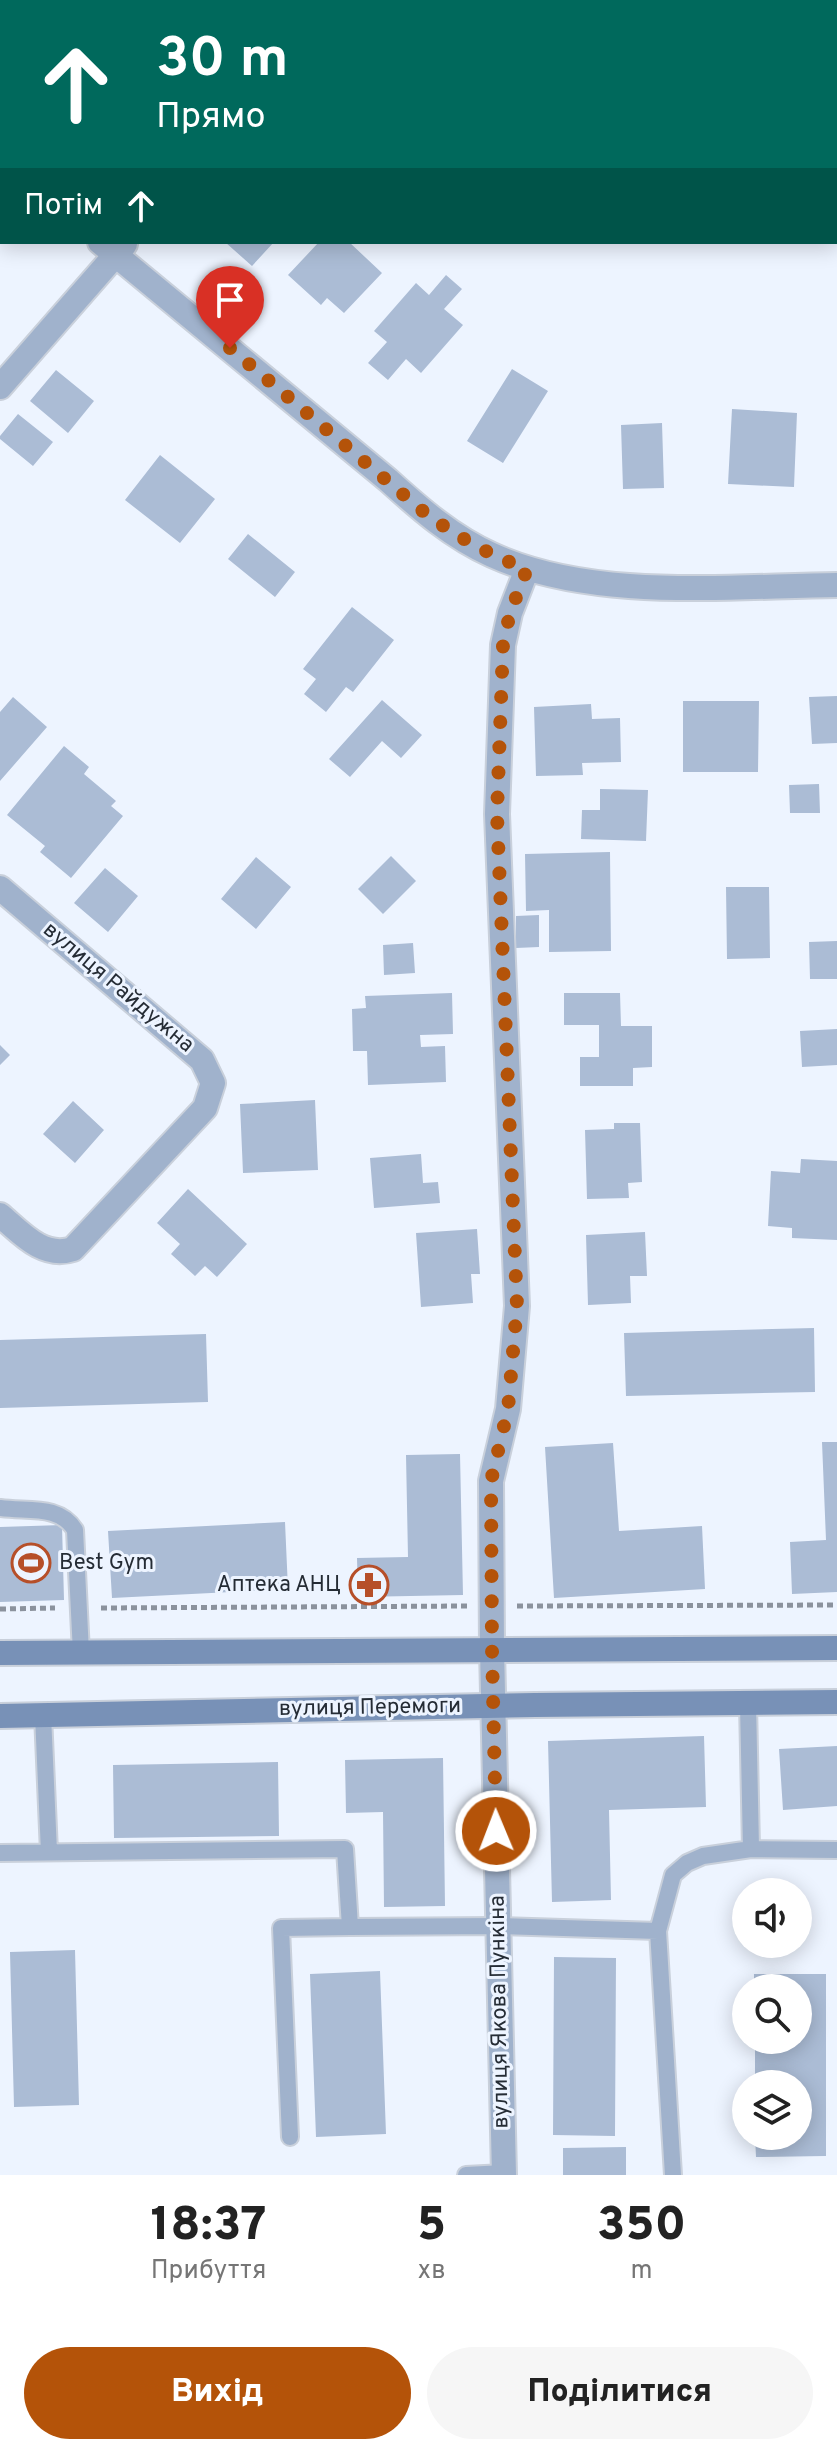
<!DOCTYPE html>
<html lang="uk">
<meta charset="utf-8">
<style>
:root{--surface:#fff;--page:#f6f6f6;--text:#222;--muted:#767676;--accent:#b45309}
body{margin:0;font-family:Overpass,sans-serif;background:var(--page);color:var(--text);height:100vh;display:flex;flex-direction:column;font-size:30px;white-space:nowrap}
*{box-sizing:border-box;margin:0}
p{font-size:26px;color:var(--muted)}
.icon{flex:none;width:44px;height:44px;fill:none;stroke:currentColor;stroke-width:2;stroke-linecap:round;stroke-linejoin:round}
.map{position:relative;height:2175px;overflow:hidden}
.side{display:flex;flex-direction:column;background:var(--surface);flex:1}
.side>*{flex:none}
.top-card{position:absolute;left:0px;top:0px;width:838px;height:244px;box-shadow:0 4px 20px #0003;background:#00695c;color:#fff;overflow:hidden}
.controls{position:absolute;left:732px;top:1878px;display:grid;gap:16px}
.controls a{display:grid;place-items:center;width:80px;height:80px;border-radius:50%;background:var(--surface);box-shadow:0 4px 20px #0003;font-size:40px}
.pin{position:absolute;display:grid;place-items:center;width:68px;height:68px;color:#fff;margin:-82px -34px;border-radius:50% 50% 50% 0;rotate:-45deg;box-shadow:0 0 8px #0007}
.pin .icon{rotate:45deg}
.me{position:absolute;width:88px;margin:-44px;rotate:359deg;stroke-linejoin:round;filter:drop-shadow(0 0 6px #0008)}
.turn{display:flex;align-items:center;gap:28px;height:168px;padding:0 24px;font-size:36px}
.turn .icon{width:104px;height:104px;stroke-width:2.5}
.turn b{display:block;font-size:56px;line-height:68px}
.then{display:flex;align-items:center;height:76px;padding:0 24px;background:#0003;gap:16px;font-size:30px}
.eta{display:flex;justify-content:space-evenly;align-items:center;height:136px;text-align:center}
.eta b{font-size:48px;font-weight:800;line-height:56px}
.action{display:flex;gap:16px;margin-top:auto;padding:16px 24px}
.action a{flex:1;height:92px;border-radius:48px;background:var(--accent);color:#fff;font-size:32px;font-weight:800;line-height:92px;text-align:center}
.action a+a{background:var(--page);color:var(--text)}
.map>svg:first-child{display:block}
</style>
<div class="map">
<svg width="837" height="2175" viewBox="0 0 837 2175">
<rect width="100%" height="100%" fill="#edf4ff"/>
<path fill="#dbe8fc" d="M 57,0 L 252,0 L 251,2 L 55,2 Z"/>
<path fill="#abbcd5" d="M 225,242 L 274,242 L 252,266 Z
M 319,242 L 349,242 L 382,273 L 344,313 L 327,298 L 321,305 L 288,275 Z
M 446,275 L 462,289 L 444,309 L 463,325 L 421,373 L 406,359 L 388,380 L 368,363 L 387,342 L 374,331 L 416,283 L 429,295 Z
M 512,369 L 548,391 L 503,463 L 467,441 Z
M 56,370 L 94,401 L 68,433 L 30,401 Z
M 732,409 L 797,413 L 794,487 L 728,484 Z
M 18,414 L 53,442 L 33,466 L 0,439 L 0,436 Z
M 662,423 L 664,488 L 623,489 L 621,425 Z
M 160,455 L 215,499 L 180,543 L 125,500 Z
M 248,534 L 295,572 L 275,597 L 228,559 Z
M 352,607 L 394,640 L 353,692 L 346,687 L 326,712 L 304,694 L 316,679 L 303,669 Z
M 837,696 L 837,743 L 812,744 L 809,697 Z
M 13,697 L 47,727 L 0,781 L 0,712 Z
M 382,700 L 422,735 L 401,758 L 382,741 L 350,777 L 329,759 Z
M 683,701 L 759,701 L 758,772 L 683,772 Z
M 591,704 L 592,719 L 620,718 L 621,762 L 582,763 L 583,775 L 536,776 L 534,707 Z
M 64,746 L 89,767 L 84,774 L 116,801 L 111,806 L 123,816 L 71,878 L 40,852 L 45,846 L 7,815 Z
M 819,784 L 820,813 L 790,813 L 789,785 Z
M 600,789 L 648,790 L 646,841 L 581,839 L 582,810 L 600,810 Z
M 610,852 L 611,951 L 549,952 L 549,910 L 526,911 L 525,854 Z
M 391,856 L 416,881 L 383,914 L 358,889 Z
M 256,857 L 291,887 L 256,929 L 221,899 Z
M 105,868 L 138,896 L 108,932 L 74,903 Z
M 726,887 L 769,887 L 770,958 L 727,959 Z
M 539,915 L 539,947 L 516,948 L 516,916 Z
M 837,941 L 837,979 L 810,979 L 809,942 Z
M 413,943 L 415,973 L 384,975 L 383,945 Z
M 452,993 L 453,1034 L 420,1035 L 421,1047 L 445,1046 L 446,1082 L 368,1085 L 367,1051 L 353,1051 L 352,1009 L 366,1008 L 365,996 Z
M 564,993 L 620,993 L 621,1026 L 652,1026 L 652,1067 L 633,1068 L 633,1086 L 580,1086 L 580,1057 L 599,1057 L 599,1025 L 564,1025 Z
M 837,1029 L 837,1065 L 802,1067 L 800,1031 Z
M 0,1045 L 10,1055 L 0,1065 Z
M 315,1100 L 318,1170 L 243,1173 L 240,1104 Z
M 73,1101 L 104,1130 L 75,1163 L 43,1134 Z
M 614,1123 L 640,1123 L 642,1182 L 628,1183 L 629,1198 L 587,1199 L 585,1130 L 614,1129 Z
M 421,1154 L 423,1183 L 438,1182 L 440,1203 L 374,1208 L 370,1158 Z
M 801,1159 L 837,1161 L 837,1240 L 792,1238 L 792,1228 L 768,1226 L 771,1171 L 800,1173 Z
M 188,1189 L 247,1244 L 217,1277 L 205,1266 L 195,1276 L 171,1254 L 180,1244 L 157,1223 Z
M 477,1229 L 480,1274 L 471,1274 L 473,1303 L 421,1307 L 416,1233 Z
M 645,1232 L 647,1276 L 630,1276 L 631,1303 L 588,1305 L 586,1235 Z
M 814,1328 L 815,1392 L 626,1396 L 624,1333 Z
M 206,1334 L 208,1402 L 0,1408 L 0,1340 Z
M 822,1442 L 837,1442 L 837,1592 L 792,1594 L 790,1542 L 826,1540 Z
M 613,1443 L 619,1531 L 702,1526 L 705,1589 L 554,1598 L 545,1447 Z
M 460,1454 L 463,1595 L 358,1597 L 357,1558 L 408,1557 L 406,1455 Z
M 285,1522 L 288,1589 L 112,1598 L 108,1531 Z
M 62,1525 L 64,1600 L 0,1602 L 0,1527 Z
M 704,1736 L 706,1807 L 609,1810 L 611,1900 L 552,1902 L 548,1741 Z
M 837,1746 L 837,1806 L 783,1810 L 779,1749 Z
M 443,1758 L 445,1906 L 384,1907 L 383,1812 L 346,1813 L 345,1760 Z
M 278,1762 L 279,1836 L 114,1838 L 113,1765 Z
M 75,1950 L 79,2105 L 14,2107 L 10,1952 Z
M 554,1957 L 616,1958 L 615,2136 L 553,2135 Z
M 380,1971 L 386,2134 L 316,2137 L 310,1974 Z
M 754,1974 L 826,1974 L 826,2156 L 756,2157 L 755,2136 L 798,2136 L 798,2084 L 755,2084 L 755,2040 L 798,2040 L 798,1988 L 754,1988 Z
M 626,2147 L 626,2175 L 563,2175 L 563,2148 Z"/>
<g fill="none" stroke-linecap="round" stroke-linejoin="round">
<g stroke="#c9d0db" stroke-width="20">
<path id="lane" d="M 0,1508 C 27,1512 59,1504 75,1530 L 81,1653
M 748,1703 L 751,1849
M 43,1715 L 49,1852
M 0,1853 L 345,1849 L 350,1927 L 498,1926 L 658,1931
M 290,2137 L 281,1928 L 350,1927
M 466,2175 L 504,2173
M 673,2175 L 658,1931 L 673,1875 L 687,1863 L 703,1856 L 751,1849 L 837,1850"/>
</g>
<g stroke="#c9d0db" stroke-width="28">
<path id="street" d="M 546,0 L 548,2
M 339,2 L 341,0
M 836,111 L 837,111
M 0,172 L 2,173
M 100,242 L 388,480 C 420,509 452,537 492,555 C 593,601 728,586 837,585
M 0,387 L 125,244
M 0,888 L 202,1060 L 213,1083 L 205,1108 L 73,1249 C 43,1259 21,1233 0,1215
M 504,2175 L 492,1649 L 491,1481 L 508,1409 L 517,1306 L 497,814 L 503,645 L 510,613 L 527,569"/>
</g>
<g stroke="#c9d0db" stroke-width="28">
<path id="secondary" d="M 0,1653 L 837,1648
M 0,1716 L 535,1705 L 837,1702"/>
</g>
<path stroke="#8b929d" stroke-width="5" stroke-dasharray="6 4" stroke-linecap="butt" d="M 0,105 L 2,104
M 517,1606 L 837,1605
M 101,1608 L 467,1606
M 0,1609 L 55,1608"/>
<use href="#lane" stroke="#a0b2cc" stroke-width="16"/>
<use href="#street" stroke="#a0b2cc" stroke-width="24"/>
<use href="#secondary" stroke="#7891b7" stroke-width="24"/>
</g>
<g fill="none" stroke-linecap="round" stroke-linejoin="round">
<path stroke="#b45309" stroke-width="14" stroke-dasharray="0 25.2" d="M 230,348 L 424,512 C 456,536 489,555 527,569 L 510,613 L 503,645 L 497,814 L 517,1306 L 508,1409 L 491,1481 L 492,1649 L 496,1831"/>
</g>
<defs>
<g id="stadium-ring" transform="scale(2)"><circle r="9.5" fill="#edf4ff" stroke="#b64f29" stroke-width="1.5"/><path d="M0-5a6.5 5 0 1 0 0 10a6.5 5 0 1 0 0-10ZM-3.5-1.8h7v3.6h-7Z" fill="#b64f29"/></g>
<g id="pharmacy-ring" transform="scale(2)"><circle r="9.5" fill="#edf4ff" stroke="#b64f29" stroke-width="1.5"/><path d="M-2-6h4v4h4v4h-4v4h-4v-4h-4v-4h4Z" fill="#b64f29"/></g>
</defs>
<g fill-rule="evenodd">
<use href="#stadium-ring" x="31" y="1563"/>
<use href="#pharmacy-ring" x="369" y="1585"/>
</g>
<g text-anchor="middle" dominant-baseline="central" stroke-width="6" stroke-linejoin="round" paint-order="stroke">
<g font-size="22" fill="#252c35" stroke="#edf4ff">
<text transform="translate(118 988) rotate(40)">вулиця Райдужна</text>
<text transform="translate(370 1708) rotate(-1)">вулиця Перемоги</text>
<text transform="translate(500 2012) rotate(-91)">вулиця Якова Пункіна</text>
</g>
<g font-size="22" fill="#252c35" stroke="#edf4ff" text-anchor="start">
<text x="59" y="1563">Best Gym</text>
<text x="341" y="1585" text-anchor="end">Аптека АНЦ</text>
</g>
</g>
</svg>
<div class="controls">
<a><svg class="icon" aria-label="sound" viewBox="0 0 24 24"><path d="M4 9h4l5-4v14l-5-4H4zM17 9q2 3 0 6"/></svg></a>
<a><svg class="icon" aria-label="search" viewBox="0 0 24 24"><circle cx="10" cy="10" r="6"/><path d="M15 15l6 6"/></svg></a>
<a><svg class="icon" aria-label="layers" viewBox="0 0 24 24"><path d="M12 4l9 5-9 5-9-5zM3 14l9 5 9-5"/></svg></a>
</div>
<div class="pin" style="left:230px;top:348px;background:#d93025"><svg class="icon" aria-label="arrive" viewBox="0 0 24 24"><path d="M6 21V4h12l-3 4 3 4H6"/></svg></div>
<svg class="me" style="left:496px;top:1831px" viewBox="-20 -20 40 40"><circle r="17" fill="#b45309" stroke="#fff" stroke-width="3"/><path d="M0-11L8 9 0 5-8 9z" fill="#fff"/></svg>
<div class="top-card">
<div class="turn"><svg class="icon" aria-label="ahead" viewBox="0 0 24 24"><path d="M12 20V5M6 11l6-6 6 6"/></svg><div><b>30 m</b>Прямо</div></div>
<div class="then">Потім<svg class="icon" aria-label="ahead" viewBox="0 0 24 24"><path d="M12 20V5M6 11l6-6 6 6"/></svg></div>
</div>
</div>
<section class="side">
<div class="eta">
<div><b>18:37</b><p>Прибуття</p></div>
<div><b>5</b><p>хв</p></div>
<div><b>350</b><p>m</p></div>
</div>
<div class="action"><a>Вихід</a><a>Поділитися</a></div>
</section>
